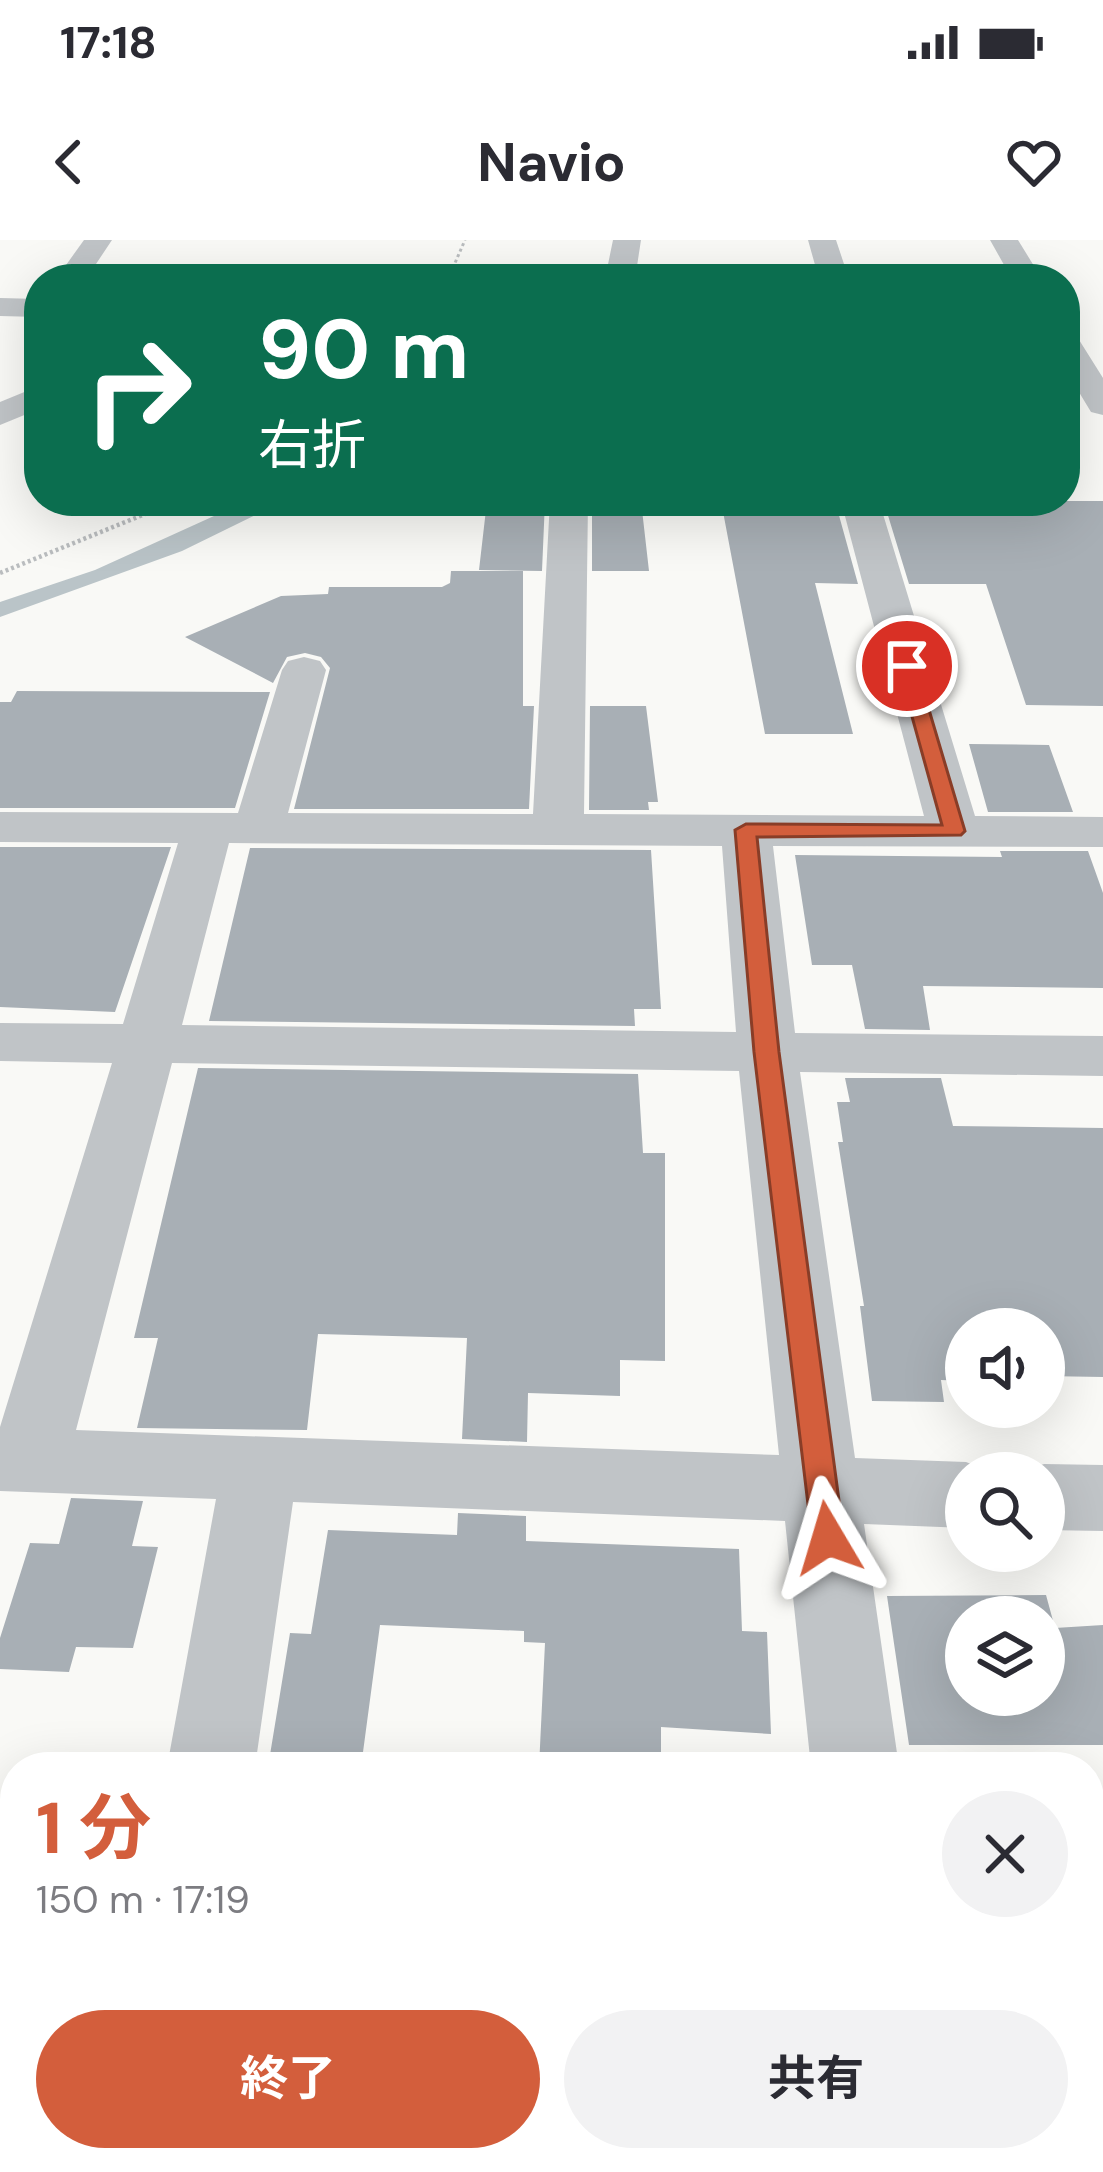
<!DOCTYPE html>
<html lang="ja">
<meta charset="utf-8">
<style>
:root{--surface:#fff;--page:#f2f2f3;--text:#2b2b33;--muted:#7c7c81;--accent:#d35e3c}
body{margin:0;font-family:"DM Sans","Noto Sans JP",sans-serif;background:var(--page);color:var(--text);height:100vh;display:flex;flex-direction:column;font-size:45px;white-space:nowrap}
*{box-sizing:border-box;margin:0}
p{font-size:39px;color:var(--muted)}
.icon{flex:none;width:66px;height:66px;fill:none;stroke:currentColor;stroke-width:2;stroke-linecap:round;stroke-linejoin:round}
.map{position:relative;flex:1;overflow:hidden}
.drawer{position:absolute;left:0px;top:1512px;width:1104px;height:420px;display:flex;flex-direction:column;background:var(--surface);border-radius:48px 48px 0 0;box-shadow:0 12px 48px #0002}
.drawer>*{flex:none}
.hud{position:absolute;left:24px;top:24px;width:1056px;height:252px;border-radius:48px;box-shadow:0 12px 48px #0002;background:#0b6e4f;color:#fff;overflow:hidden}
.tools{position:absolute;left:945px;top:1068px;display:grid;gap:24px}
.tools a{display:grid;place-items:center;width:120px;height:120px;border-radius:50%;background:var(--surface);box-shadow:0 12px 48px #0002;font-size:60px}
.pin{position:absolute;display:grid;place-items:center;width:102px;height:102px;color:#fff;margin:-51px;border:6px solid #fff;border-radius:50%;box-shadow:0 3px 12px #0007}
.me{position:absolute;width:132px;margin:-66px;rotate:353deg;stroke-linejoin:round;filter:drop-shadow(0 0 9px #0008)}
.turn{display:flex;align-items:center;gap:42px;height:252px;padding:0 36px;font-size:54px}
.turn .icon{width:156px;height:156px;stroke-width:2.5}
.turn b{display:block;font-size:84px;line-height:102px}
.round{display:grid;place-items:center;flex:none;width:126px;height:126px;border-radius:63px;background:var(--page)}
.head{display:flex;align-items:center;justify-content:space-between;height:204px;padding:0 36px}
h1{font-size:72px;font-weight:700;line-height:90px;color:var(--accent)}
.cta{display:flex;gap:24px;margin-top:auto;padding:24px 36px}
.cta a{flex:1;height:138px;border-radius:72px;background:var(--accent);color:#fff;font-size:48px;font-weight:700;line-height:138px;text-align:center}
.cta a+a{background:var(--page);color:var(--text)}
.status{display:flex;justify-content:space-between;align-items:center;height:84px;padding:0 60px;background:var(--surface);direction:ltr}
.status svg{height:33px;fill:currentColor}
header{display:flex;justify-content:space-between;align-items:center;height:156px;padding:0 36px;background:var(--surface);font-size:54px;font-weight:700}
.map>svg:first-child{display:block}
</style>
<div class="status"><b>17:18</b><svg viewBox="0 0 49 12"><path d="M0 12V9h3v3zM5 12V6h3v6zM10 12V3h3v9zM15 12V0h3v12zM26 1h20v11H26zM47 4h2v5h-2z"/></svg></div>
<header><svg class="icon" aria-label="back" viewBox="0 0 24 24"><path d="M15 5l-7 7 7 7"/></svg>Navio<svg class="icon" aria-label="heart" viewBox="0 0 24 24"><path d="M12 20l-8-8c-3-5 5-10 8-4 3-6 11-1 8 4z"/></svg></header>
<div class="map">
<svg width="1103" height="1932" viewBox="0 0 1103 1932">
<rect width="100%" height="100%" fill="#f9f9f6"/>
<path fill="#bac4c8" d="M 247,261 L 284,261 L 182,311 L 0,377 L 0,362 L 95,330 Z"/>
<path fill="#a8afb5" fill-rule="evenodd" d="M 487,261 L 545,261 L 542,331 L 479,330 Z
M 592,261 L 641,261 L 649,331 L 592,331 Z
M 721,261 L 835,261 L 858,344 L 815,343 L 853,494 L 765,494 Z
M 1023,261 L 1103,261 L 1103,466 L 1026,465 L 986,344 L 909,344 L 886,269 L 1027,270 Z
M 451,331 L 523,331 L 523,466 L 534,466 L 529,569 L 294,569 L 330,428 L 321,417 L 305,413 L 287,417 L 273,443 L 185,397 L 281,356 L 328,354 L 329,347 L 442,347 L 450,343 Z
M 17,451 L 270,452 L 235,568 L 0,568 L 0,462 L 11,462 Z
M 590,466 L 646,466 L 658,562 L 648,562 L 649,570 L 589,570 Z
M 969,504 L 1049,505 L 1073,572 L 988,572 Z
M 0,607 L 171,607 L 115,772 L 0,767 Z
M 250,608 L 651,610 L 661,769 L 634,769 L 635,786 L 209,781 Z
M 1000,611 L 1088,611 L 1103,653 L 1103,748 L 923,746 L 930,790 L 865,789 L 852,725 L 812,725 L 795,615 L 1002,617 Z
M 198,828 L 638,834 L 643,913 L 665,913 L 665,1121 L 620,1120 L 620,1156 L 528,1153 L 527,1202 L 462,1199 L 467,1098 L 318,1094 L 307,1190 L 137,1188 L 158,1098 L 134,1098 Z
M 845,838 L 941,838 L 953,886 L 1103,888 L 1103,1137 L 1044,1136 L 1044,1089 L 966,1089 L 966,1141 L 941,1140 L 944,1162 L 872,1161 L 860,1066 L 864,1066 L 838,902 L 843,902 L 837,862 L 850,862 Z
M 71,1258 L 143,1261 L 132,1306 L 158,1307 L 133,1408 L 76,1407 L 69,1432 L 0,1429 L 0,1398 L 30,1303 L 59,1304 Z
M 458,1273 L 526,1276 L 526,1301 L 739,1309 L 742,1391 L 767,1392 L 771,1494 L 661,1487 L 661,1527 L 539,1527 L 545,1403 L 524,1402 L 524,1391 L 380,1385 L 361,1527 L 268,1527 L 290,1393 L 311,1394 L 328,1290 L 457,1295 Z
M 1046,1355 L 1055,1388 L 1103,1385 L 1103,1505 L 909,1505 L 887,1356 ZM 966,1377 L 1044,1377 L 1044,1455 L 966,1455 Z"/>
<g fill="none" stroke-linecap="round" stroke-linejoin="round">
<path stroke="#babdbf" stroke-width="3" stroke-dasharray="3 3" stroke-linecap="butt" d="M 448,39 L 465,0"/>
<path stroke="#babdbf" stroke-width="4.5" stroke-dasharray="3 3" stroke-linecap="butt" d="M 0,333 L 177,261"/>
<path fill="#c0c4c7" fill-rule="evenodd" d="M 84,0 L 112,0 L 86,39 L 56,39 Z
M 613,0 L 641,0 L 635,39 L 605,39 Z
M 808,0 L 836,0 L 849,39 L 819,39 Z
M 990,0 L 1018,0 L 1042,39 L 1012,39 Z
M 0,58 L 39,59 L 39,77 L 0,76 Z
M 1065,93 L 1076,95 L 1103,138 L 1103,175 L 1091,172 L 1065,129 Z
M 39,146 L 39,169 L 0,185 L 0,162 Z
M 550,261 L 588,261 L 584,574 L 924,576 L 841,261 L 879,261 L 975,576 L 1103,577 L 1103,607 L 773,606 L 795,793 L 1103,796 L 1103,836 L 800,832 L 855,1218 L 966,1222 L 994,1233 L 966,1233 L 966,1288 L 864,1284 L 899,1527 L 811,1527 L 785,1281 L 293,1262 L 255,1527 L 167,1527 L 216,1259 L 0,1251 L 0,1187 L 112,823 L 0,821 L 0,783 L 123,784 L 178,603 L 0,602 L 0,572 L 238,573 L 282,430 L 288,421 L 304,417 L 320,421 L 326,430 L 288,573 L 533,574 ZM 229,603 L 722,606 L 736,792 L 182,785 ZM 172,823 L 739,831 L 779,1215 L 76,1190 Z
M 1044,1224 L 1103,1225 L 1103,1291 L 1044,1290 L 1044,1233 L 1019,1233 Z
M 1089,1805 L 1103,1805 L 1103,1907 L 1089,1907 Z
M 849,1917 L 953,1917 L 954,1932 L 850,1932 Z"/>
</g>
<path fill="#d35e3c" stroke="#893d27" stroke-width="3" d="M 907,420 L 916,426 L 965,591 L 961,595 L 757,597 L 779,812 L 844,1298 L 840,1308 L 828,1312 L 816,1308 L 812,1298 L 754,812 L 735,590 L 746,584 L 942,585 L 898,426 Z"/>
</svg>
<div class="tools">
<a><svg class="icon" aria-label="sound" viewBox="0 0 24 24"><path d="M4 9h4l5-4v14l-5-4H4zM17 9q2 3 0 6"/></svg></a>
<a><svg class="icon" aria-label="search" viewBox="0 0 24 24"><circle cx="10" cy="10" r="6"/><path d="M15 15l6 6"/></svg></a>
<a><svg class="icon" aria-label="layers" viewBox="0 0 24 24"><path d="M12 4l9 5-9 5-9-5zM3 14l9 5 9-5"/></svg></a>
</div>
<div class="pin" style="left:907px;top:426px;background:#d93025"><svg class="icon" aria-label="arrive" viewBox="0 0 24 24"><path d="M6 21V4h12l-3 4 3 4H6"/></svg></div>
<svg class="me" style="left:828px;top:1298px" viewBox="-20 -20 40 40"><path d="M0-17L14 15 0 8-14 15z" fill="#d35e3c" stroke="#fff" stroke-width="4"/></svg>
<div class="hud">
<div class="turn"><svg class="icon" aria-label="right" viewBox="0 0 24 24"><path d="M7 20v-9h11M14 6l5 5-5 5"/></svg><div><b>90 m</b>右折</div></div>
</div>
<section class="drawer">
<div class="head"><div><h1>1 分</h1><p>150 m · 17:19</p></div><a class="round"><svg class="icon" aria-label="close" viewBox="0 0 24 24"><path d="M6 6l12 12M18 6L6 18"/></svg></a></div>
<div class="cta"><a>終了</a><a>共有</a></div>
</section>
</div>
